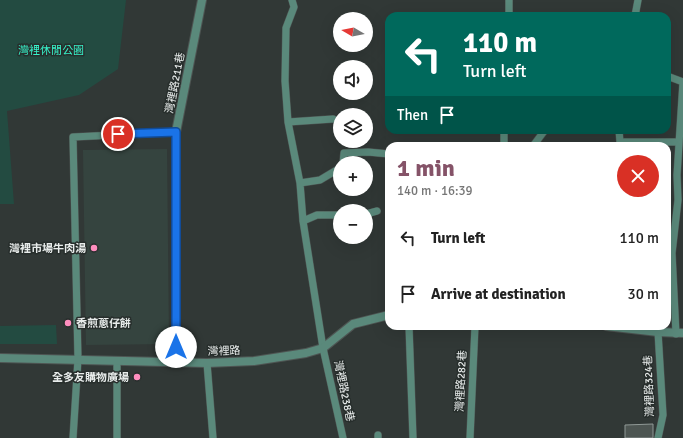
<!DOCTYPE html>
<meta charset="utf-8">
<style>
:root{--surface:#fff;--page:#f6f6f6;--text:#222;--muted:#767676;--accent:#855368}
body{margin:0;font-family:Signika,"Noto Sans TC",sans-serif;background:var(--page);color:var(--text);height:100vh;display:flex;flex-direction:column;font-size:15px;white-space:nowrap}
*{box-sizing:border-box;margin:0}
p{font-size:13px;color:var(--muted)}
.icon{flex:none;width:22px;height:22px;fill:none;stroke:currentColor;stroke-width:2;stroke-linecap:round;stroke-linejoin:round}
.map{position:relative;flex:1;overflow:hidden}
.panel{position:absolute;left:385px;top:142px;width:286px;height:188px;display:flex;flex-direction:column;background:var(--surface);border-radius:12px;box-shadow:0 4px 16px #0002}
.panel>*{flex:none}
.guide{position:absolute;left:385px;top:12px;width:286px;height:122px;border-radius:12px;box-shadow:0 4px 16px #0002;background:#00695c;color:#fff;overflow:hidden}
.needle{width:26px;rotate:280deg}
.tools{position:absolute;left:333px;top:12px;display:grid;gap:8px}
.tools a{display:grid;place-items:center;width:40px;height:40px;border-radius:50%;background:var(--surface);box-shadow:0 4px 16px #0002;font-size:20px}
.pin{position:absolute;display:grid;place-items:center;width:34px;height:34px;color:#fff;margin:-17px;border:2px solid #fff;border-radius:50%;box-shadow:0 1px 4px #0007}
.me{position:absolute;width:44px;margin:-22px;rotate:0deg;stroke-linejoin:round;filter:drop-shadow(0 0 3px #0008)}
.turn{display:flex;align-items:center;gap:14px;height:84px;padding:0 12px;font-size:18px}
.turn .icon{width:52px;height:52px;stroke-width:2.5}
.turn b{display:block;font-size:28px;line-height:34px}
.then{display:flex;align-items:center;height:38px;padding:0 12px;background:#0003;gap:8px;font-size:15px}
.round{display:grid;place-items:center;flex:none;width:42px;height:42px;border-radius:21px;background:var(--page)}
.headline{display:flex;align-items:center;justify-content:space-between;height:68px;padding:0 12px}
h1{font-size:24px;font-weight:700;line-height:30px;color:var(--accent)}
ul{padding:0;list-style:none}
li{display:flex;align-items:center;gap:12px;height:56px;padding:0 12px}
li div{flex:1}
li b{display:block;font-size:15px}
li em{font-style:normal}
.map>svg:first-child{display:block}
</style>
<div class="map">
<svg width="683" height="438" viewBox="0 0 683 438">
<rect width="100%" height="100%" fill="#313836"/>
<path fill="#35443f" d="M 167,149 L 169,344 L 86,345 L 83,150 Z"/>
<path fill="#234b41" d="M 0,0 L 126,0 L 118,69 L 79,95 L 7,111 L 14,204 L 0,204 Z
M 56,325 L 57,344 L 0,344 L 0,326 Z"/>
<path fill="#4d5552" stroke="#909996" d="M 653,424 L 653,438 L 625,438 L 625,425 Z"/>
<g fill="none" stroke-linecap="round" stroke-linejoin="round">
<g stroke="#4e5553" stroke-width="8">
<path id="service" d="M 292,0 L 294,7 L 286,28 L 285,81 L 288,122 L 300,183 L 303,221 L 323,348 L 343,438
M 509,16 L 509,0
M 635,16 L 638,0
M 667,76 L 683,82
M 288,122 L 333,119
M 619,130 L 620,142 L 679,142
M 504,146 L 504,130
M 533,146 L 545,130
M 343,163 L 344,153 L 368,152 L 389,154
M 300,183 L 320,180 L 340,168
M 366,214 L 377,211
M 303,221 L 317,215 L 340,215
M 409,326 L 413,438
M 658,332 L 663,415 L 658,438
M 676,334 L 672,253 L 678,200 L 677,175 L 683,82
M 207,363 L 213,438
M 378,435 L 378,438
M 73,438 L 78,359 L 73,137 L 176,132
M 117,438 L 117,361
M 470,438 L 475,326"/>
</g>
<g stroke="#4e5553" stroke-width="10">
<path id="minor" d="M 176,363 L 176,132 L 202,0"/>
</g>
<g stroke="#4e5553" stroke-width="10">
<path id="tertiary" d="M 606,326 L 658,332 L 683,333
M 0,358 L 207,363 L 254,361 L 306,353 L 323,348 L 353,324 L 389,315"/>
</g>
<use href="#service" stroke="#5a897b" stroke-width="7"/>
<use href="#minor" stroke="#5a897b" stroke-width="8"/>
<use href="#tertiary" stroke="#5a897b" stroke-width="8"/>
</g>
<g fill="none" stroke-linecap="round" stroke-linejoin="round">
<g stroke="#114b97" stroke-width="10">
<path id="route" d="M 118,134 L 176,132 L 176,347"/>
</g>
<use href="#route" stroke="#1a73e8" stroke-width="7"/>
</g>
<g fill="#fe8ebe" stroke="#272e2c" stroke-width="1.5">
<circle cx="94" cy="248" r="4"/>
<circle cx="68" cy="323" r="4"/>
<circle cx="137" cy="377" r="4"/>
</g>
<g text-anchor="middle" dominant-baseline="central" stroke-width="3" stroke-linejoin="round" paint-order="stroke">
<g font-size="11" fill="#37f3ca" stroke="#272e2c">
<text x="51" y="50">灣裡休閒公園</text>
</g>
<g font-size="11" fill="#e8eceb" stroke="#272e2c">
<text transform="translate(175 83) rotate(-79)">灣裡路211巷</text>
<text transform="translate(224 351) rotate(-2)">灣裡路</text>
<text transform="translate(461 381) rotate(-87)">灣裡路282巷</text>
<text transform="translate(649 386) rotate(-92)">灣裡路324巷</text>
<text transform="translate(344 391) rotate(78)">灣裡路238巷</text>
</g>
<g font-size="11" font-weight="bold" fill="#e8eceb" stroke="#272e2c" text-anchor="end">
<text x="86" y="248">灣裡市場牛肉湯</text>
<text x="76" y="323" text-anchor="start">香煎蔥仔餅</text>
<text x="129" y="377">全多友購物廣場</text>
</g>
</g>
</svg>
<div class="tools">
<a><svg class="needle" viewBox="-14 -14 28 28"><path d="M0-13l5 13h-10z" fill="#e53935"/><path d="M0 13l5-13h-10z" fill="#767676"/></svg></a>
<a><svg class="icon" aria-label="sound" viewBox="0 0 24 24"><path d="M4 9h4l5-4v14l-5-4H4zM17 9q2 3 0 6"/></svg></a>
<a><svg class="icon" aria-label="layers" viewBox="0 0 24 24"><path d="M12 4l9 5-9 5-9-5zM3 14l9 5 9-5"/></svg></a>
<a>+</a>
<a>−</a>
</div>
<div class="pin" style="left:118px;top:134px;background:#d93025"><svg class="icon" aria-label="arrive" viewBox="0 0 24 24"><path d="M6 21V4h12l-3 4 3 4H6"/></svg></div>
<svg class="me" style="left:176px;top:347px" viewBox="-20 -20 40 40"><circle r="19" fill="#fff"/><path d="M0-13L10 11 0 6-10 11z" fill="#1a73e8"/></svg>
<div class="guide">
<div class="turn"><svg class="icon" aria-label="left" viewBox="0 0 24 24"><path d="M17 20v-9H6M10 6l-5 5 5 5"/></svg><div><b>110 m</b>Turn left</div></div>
<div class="then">Then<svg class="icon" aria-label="arrive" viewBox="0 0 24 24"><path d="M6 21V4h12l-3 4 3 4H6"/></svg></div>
</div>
<section class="panel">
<div class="headline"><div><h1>1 min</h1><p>140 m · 16:39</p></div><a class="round" style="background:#d93025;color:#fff"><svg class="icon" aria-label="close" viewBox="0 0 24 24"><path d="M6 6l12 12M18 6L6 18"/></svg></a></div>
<ul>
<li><svg class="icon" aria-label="left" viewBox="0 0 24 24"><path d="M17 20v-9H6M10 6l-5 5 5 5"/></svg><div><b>Turn left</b></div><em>110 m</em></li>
<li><svg class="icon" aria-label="arrive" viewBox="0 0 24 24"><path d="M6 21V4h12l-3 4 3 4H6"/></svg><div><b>Arrive at destination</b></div><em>30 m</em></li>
</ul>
</section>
</div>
